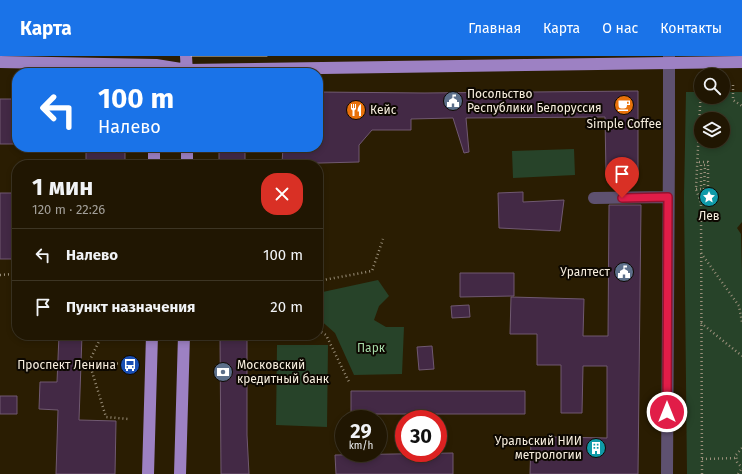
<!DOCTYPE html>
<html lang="ru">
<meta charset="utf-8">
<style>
:root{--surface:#201602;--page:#281f0c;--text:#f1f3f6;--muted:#a29f99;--line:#3d3524;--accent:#1a73e8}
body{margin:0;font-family:"Fira Sans",sans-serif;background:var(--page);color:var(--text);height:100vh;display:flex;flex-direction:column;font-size:15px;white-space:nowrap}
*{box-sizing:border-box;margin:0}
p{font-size:13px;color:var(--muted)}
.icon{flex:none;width:22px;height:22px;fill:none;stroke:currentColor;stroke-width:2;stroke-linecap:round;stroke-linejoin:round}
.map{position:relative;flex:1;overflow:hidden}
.drawer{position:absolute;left:12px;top:104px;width:311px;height:180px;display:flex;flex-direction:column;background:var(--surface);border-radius:16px;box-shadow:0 2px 6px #0003,0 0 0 1px var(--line)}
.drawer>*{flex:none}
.guide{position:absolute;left:12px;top:12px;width:311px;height:84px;border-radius:16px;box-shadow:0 2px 6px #0003,0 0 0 1px var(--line);background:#1a73e8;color:#fff;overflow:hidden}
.tools{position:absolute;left:694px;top:12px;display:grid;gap:8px}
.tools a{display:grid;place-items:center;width:36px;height:36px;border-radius:50%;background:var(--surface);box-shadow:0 2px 6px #0003,0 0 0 1px var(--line);font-size:20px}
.speed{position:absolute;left:335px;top:354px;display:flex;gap:8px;font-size:20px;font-weight:700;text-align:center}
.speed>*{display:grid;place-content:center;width:52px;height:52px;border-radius:50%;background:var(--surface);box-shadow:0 2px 6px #0003,0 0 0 1px var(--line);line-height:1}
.speed small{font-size:10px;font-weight:400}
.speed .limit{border:6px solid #d22;background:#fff;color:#111}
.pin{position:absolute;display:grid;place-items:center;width:34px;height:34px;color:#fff;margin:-41px -17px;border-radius:50% 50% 50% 0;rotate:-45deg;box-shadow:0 0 4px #0007}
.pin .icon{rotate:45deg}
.me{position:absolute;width:44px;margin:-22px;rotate:0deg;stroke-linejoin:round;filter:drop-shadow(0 0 3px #0008)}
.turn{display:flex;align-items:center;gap:14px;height:84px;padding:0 20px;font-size:18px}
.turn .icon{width:52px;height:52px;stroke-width:2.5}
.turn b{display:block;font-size:28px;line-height:34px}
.round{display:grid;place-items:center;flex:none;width:42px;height:42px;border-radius:16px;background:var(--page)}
.head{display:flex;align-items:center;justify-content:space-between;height:68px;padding:0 20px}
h1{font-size:24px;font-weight:700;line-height:30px}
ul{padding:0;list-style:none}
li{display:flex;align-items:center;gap:12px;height:52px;padding:0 20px;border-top:1px solid var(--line)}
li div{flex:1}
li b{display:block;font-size:15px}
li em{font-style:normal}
header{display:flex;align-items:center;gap:24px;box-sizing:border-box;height:56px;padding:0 20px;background:var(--accent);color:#fff}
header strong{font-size:19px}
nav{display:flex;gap:22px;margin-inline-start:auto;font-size:14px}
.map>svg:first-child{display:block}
</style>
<header>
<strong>Карта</strong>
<nav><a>Главная</a><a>Карта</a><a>О нас</a><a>Контакты</a></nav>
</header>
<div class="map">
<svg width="742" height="418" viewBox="0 0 742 418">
<rect width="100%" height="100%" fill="#2a1d02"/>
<path fill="#274329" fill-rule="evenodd" d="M 686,36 L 701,36 L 701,41 L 723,41 L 723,36 L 742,36 L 742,166 L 737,172 L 741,178 L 742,217 L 742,418 L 687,418 L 684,141 ZM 701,63 L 723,63 L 723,85 L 701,85 Z
M 574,93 L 575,119 L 513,122 L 512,95 Z
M 378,224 L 389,240 L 379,250 L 374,264 L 386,271 L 404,271 L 402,318 L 354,319 L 335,277 L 318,262 L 318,237 Z
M 277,289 L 328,289 L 327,371 L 276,369 Z"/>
<path fill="#432945" stroke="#705971" d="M 638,35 L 638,117 L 606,118 L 605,61 L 466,62 L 469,96 L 464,97 L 453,62 L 411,63 L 411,74 L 372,74 L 359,89 L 359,106 L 282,108 L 283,91 L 318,91 L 318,36 L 424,37 Z
M 0,43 L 17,43 L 17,88 L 0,88 Z
M 86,91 L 125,91 L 125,109 L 86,109 Z
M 219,91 L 245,91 L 245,109 L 219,109 Z
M 523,136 L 523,146 L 564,144 L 560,175 L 499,172 L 498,137 Z
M 0,137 L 17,137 L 17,203 L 0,203 Z
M 609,149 L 641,149 L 638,418 L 530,418 L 531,384 L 554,384 L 554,381 L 607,382 L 607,310 L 583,310 L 582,357 L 561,357 L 561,309 L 537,309 L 537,278 L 510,278 L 511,241 L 584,243 L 583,280 L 608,280 Z
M 460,217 L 514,217 L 514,240 L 460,241 Z
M 469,249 L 470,261 L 452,262 L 451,250 Z
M 59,279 L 82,279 L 79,364 L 116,365 L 115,418 L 56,418 L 58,354 L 39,353 L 40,326 L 57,326 Z
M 220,279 L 247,279 L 247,379 L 249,418 L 221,418 Z
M 432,290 L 434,313 L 419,314 L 417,291 Z
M 351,335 L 525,335 L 525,358 L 351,358 Z
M 0,340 L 17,340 L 17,358 L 0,358 Z
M 453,397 L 453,418 L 336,418 L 335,399 Z"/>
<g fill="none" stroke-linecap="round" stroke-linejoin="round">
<path stroke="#9a8f7a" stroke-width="2.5" stroke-dasharray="1 3" stroke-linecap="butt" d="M 733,29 L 733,44 L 742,50
M 701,30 L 696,133 L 701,147 L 702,418
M 696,133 L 701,133 L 701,109 L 705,109 L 704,133 L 708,133 L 708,106 L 697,106
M 701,197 L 739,250 L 742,266
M 0,219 L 13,218 L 17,220
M 318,225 L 372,215 L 383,183
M 701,267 L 742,300
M 318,274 L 326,279 L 350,328
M 102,279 L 89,306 L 106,361 L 128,363
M 89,306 L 127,308
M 742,392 L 736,399 L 737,406 L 742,412
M 702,403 L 737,402
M 738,418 L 742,412"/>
<path stroke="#5e5170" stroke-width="12" d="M 594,142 L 668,141
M 667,418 L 669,92 L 669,0"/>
<path stroke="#9d81c3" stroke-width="12" d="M 186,0 L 187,17
M 0,6 L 156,9 L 187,14 L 742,6
M 154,109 L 154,91
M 187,109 L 187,91
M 148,418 L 152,279
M 180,418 L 184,279"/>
<path stroke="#d7cebc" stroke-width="1" d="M 191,0 L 267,0"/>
</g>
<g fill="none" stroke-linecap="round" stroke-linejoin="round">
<g stroke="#92132f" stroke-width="10">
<path id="route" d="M 622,142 L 668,141 L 667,356"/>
</g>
<use href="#route" stroke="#e11d48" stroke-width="7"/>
</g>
<defs>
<g id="civic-disc" transform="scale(1)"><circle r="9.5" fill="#5c6f8a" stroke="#0d0801"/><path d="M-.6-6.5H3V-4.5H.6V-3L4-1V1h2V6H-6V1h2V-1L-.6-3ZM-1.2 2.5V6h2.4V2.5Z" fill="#fff"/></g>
<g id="cafe-disc" transform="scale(1)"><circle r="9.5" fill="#e8710a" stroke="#0d0801"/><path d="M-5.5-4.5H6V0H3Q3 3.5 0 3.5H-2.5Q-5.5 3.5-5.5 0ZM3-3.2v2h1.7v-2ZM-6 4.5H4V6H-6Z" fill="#fff"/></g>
<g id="restaurant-disc" transform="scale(1)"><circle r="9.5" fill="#e8710a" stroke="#0d0801"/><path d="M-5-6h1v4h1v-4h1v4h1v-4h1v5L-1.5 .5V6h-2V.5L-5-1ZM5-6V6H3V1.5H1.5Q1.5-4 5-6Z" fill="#fff"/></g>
<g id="sight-disc" transform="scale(1)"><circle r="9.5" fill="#0f9aa8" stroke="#0d0801"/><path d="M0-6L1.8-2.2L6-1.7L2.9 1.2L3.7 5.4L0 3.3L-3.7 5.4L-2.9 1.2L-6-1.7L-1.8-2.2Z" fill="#fff"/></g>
<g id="bus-disc" transform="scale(1)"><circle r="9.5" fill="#1a4fb4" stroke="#0d0801"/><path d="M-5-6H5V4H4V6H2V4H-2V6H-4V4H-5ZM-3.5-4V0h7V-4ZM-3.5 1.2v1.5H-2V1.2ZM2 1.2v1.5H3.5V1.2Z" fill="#fff"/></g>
<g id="bank-disc" transform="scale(1)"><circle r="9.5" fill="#5c6f8a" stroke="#0d0801"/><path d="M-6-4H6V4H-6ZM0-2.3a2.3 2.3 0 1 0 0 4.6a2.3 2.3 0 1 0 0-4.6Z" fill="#fff"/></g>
<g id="building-disc" transform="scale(1)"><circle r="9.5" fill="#0f9aa8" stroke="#0d0801"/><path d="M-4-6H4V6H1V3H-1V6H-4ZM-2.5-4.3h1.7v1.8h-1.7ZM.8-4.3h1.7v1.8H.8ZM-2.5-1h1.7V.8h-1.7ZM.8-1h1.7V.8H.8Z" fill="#fff"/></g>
</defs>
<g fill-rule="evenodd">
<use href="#civic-disc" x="453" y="45"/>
<use href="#cafe-disc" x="624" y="49"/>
<use href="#restaurant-disc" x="356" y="54"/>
<use href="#sight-disc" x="709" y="141"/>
<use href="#civic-disc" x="624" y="216"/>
<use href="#bus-disc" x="130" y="309"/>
<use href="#bank-disc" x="223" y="316"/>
<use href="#building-disc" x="596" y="392"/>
</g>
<g text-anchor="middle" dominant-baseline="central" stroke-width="4" stroke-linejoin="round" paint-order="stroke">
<g font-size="12" fill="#f7eede" stroke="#0d0801" text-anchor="start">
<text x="467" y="38">Посольство<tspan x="467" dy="14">Республики Белоруссия</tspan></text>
<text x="370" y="54">Кейс</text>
<text x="624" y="68" text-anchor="middle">Simple Coffee</text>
<text x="709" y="160" text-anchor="middle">Лев</text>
<text x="610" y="216" text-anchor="end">Уралтест</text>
<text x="116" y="309" text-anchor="end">Проспект Ленина</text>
<text x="237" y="309">Московский<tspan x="237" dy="14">кредитный банк</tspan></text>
<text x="582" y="385" text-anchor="end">Уральский НИИ<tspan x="582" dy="14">метрологии</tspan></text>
</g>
<g font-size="12" fill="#a4d9a7" stroke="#0d0801">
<text x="371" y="292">Парк</text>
</g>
</g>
</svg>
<div class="tools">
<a><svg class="icon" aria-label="search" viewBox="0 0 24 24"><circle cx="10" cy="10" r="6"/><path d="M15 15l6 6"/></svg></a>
<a><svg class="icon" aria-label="layers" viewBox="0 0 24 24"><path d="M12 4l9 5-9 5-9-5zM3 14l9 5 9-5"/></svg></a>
</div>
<div class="speed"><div>29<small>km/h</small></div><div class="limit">30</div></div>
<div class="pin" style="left:622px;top:142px;background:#d93025"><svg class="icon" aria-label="arrive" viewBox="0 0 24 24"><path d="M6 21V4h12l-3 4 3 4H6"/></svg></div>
<svg class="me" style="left:667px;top:356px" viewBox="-20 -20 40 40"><circle r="17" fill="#e11d48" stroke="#fff" stroke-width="3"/><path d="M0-11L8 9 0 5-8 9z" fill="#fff"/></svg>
<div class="guide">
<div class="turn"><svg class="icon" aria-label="left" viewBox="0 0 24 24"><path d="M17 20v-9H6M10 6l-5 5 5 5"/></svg><div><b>100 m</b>Налево</div></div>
</div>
<section class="drawer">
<div class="head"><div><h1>1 мин</h1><p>120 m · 22:26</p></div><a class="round" style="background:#d93025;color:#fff"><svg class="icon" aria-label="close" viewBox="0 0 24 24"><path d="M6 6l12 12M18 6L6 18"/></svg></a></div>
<ul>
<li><svg class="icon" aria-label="left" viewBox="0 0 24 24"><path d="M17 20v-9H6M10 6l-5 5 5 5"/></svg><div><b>Налево</b></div><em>100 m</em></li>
<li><svg class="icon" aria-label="arrive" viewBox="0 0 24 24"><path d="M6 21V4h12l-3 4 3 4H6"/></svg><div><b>Пункт назначения</b></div><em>20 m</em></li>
</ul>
</section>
</div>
